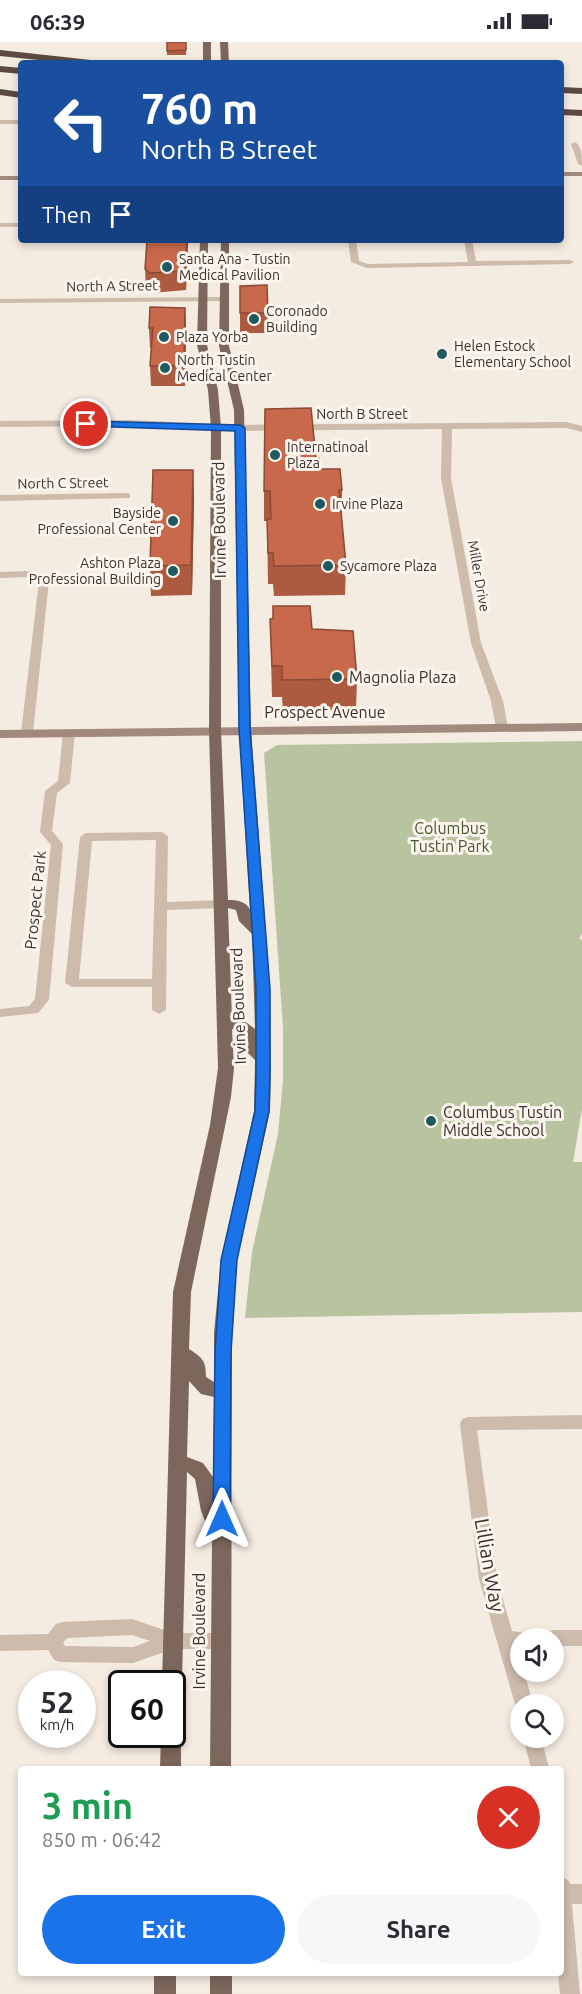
<!DOCTYPE html>
<meta charset="utf-8">
<style>
:root{--surface:#fff;--page:#f7f7f7;--text:#2b2b33;--muted:#7c7c81;--accent:#1a73e8}
body{margin:0;font-family:Ubuntu,sans-serif;background:var(--page);color:var(--text);height:100vh;display:flex;flex-direction:column;font-size:22px;white-space:nowrap}
*{box-sizing:border-box;margin:0}
p{font-size:20px;color:var(--muted)}
.icon{flex:none;width:33px;height:33px;fill:none;stroke:currentColor;stroke-width:2;stroke-linecap:round;stroke-linejoin:round}
.map{position:relative;flex:1;overflow:hidden}
.side{position:absolute;left:18px;top:1724px;width:546px;height:210px;display:flex;flex-direction:column;background:var(--surface);border-radius:6px;box-shadow:0 3px 9px #0003}
.side>*{flex:none}
.banner{position:absolute;left:18px;top:18px;width:546px;height:183px;border-radius:6px;box-shadow:0 3px 9px #0003;background:#1a4fa0;color:#fff;overflow:hidden}
.fabs{position:absolute;left:510px;top:1586px;display:grid;gap:12px}
.fabs a{display:grid;place-items:center;width:54px;height:54px;border-radius:50%;background:var(--surface);box-shadow:0 3px 9px #0003;font-size:30px}
.speed{position:absolute;left:18px;top:1628px;display:flex;gap:12px;font-size:30px;font-weight:700;text-align:center}
.speed>*{display:grid;place-content:center;width:78px;height:78px;border-radius:50%;background:var(--surface);box-shadow:0 3px 9px #0003;line-height:1}
.speed small{font-size:15px;font-weight:400}
.speed .limit{border:3px solid #111;border-radius:9px;background:#fff;color:#111}
.pin{position:absolute;display:grid;place-items:center;width:51px;height:51px;color:#fff;margin:-26px;border:3px solid #fff;border-radius:50%;box-shadow:0 2px 6px #0007}
.me{position:absolute;width:66px;margin:-33px;rotate:0deg;stroke-linejoin:round;filter:drop-shadow(0 0 4px #0008)}
.turn{display:flex;align-items:center;gap:21px;height:126px;padding:0 24px;font-size:27px}
.turn .icon{width:78px;height:78px;stroke-width:2.5}
.turn b{display:block;font-size:42px;line-height:51px}
.then{display:flex;align-items:center;height:57px;padding:0 24px;background:#0003;gap:12px;font-size:22px}
.round{display:grid;place-items:center;flex:none;width:63px;height:63px;border-radius:32px;background:var(--page)}
.overview{display:flex;align-items:center;justify-content:space-between;height:102px;padding:0 24px}
h1{font-size:36px;font-weight:600;line-height:45px;color:#1e9e55}
.primary-button{display:flex;gap:12px;margin-top:auto;padding:12px 24px}
.primary-button a{flex:1;height:69px;border-radius:36px;background:var(--accent);color:#fff;font-size:24px;font-weight:600;line-height:69px;text-align:center}
.primary-button a+a{background:var(--page);color:var(--text)}
.status{display:flex;justify-content:space-between;align-items:center;height:42px;padding:0 30px;background:var(--surface);direction:ltr}
.status svg{height:16px;fill:currentColor}
.map>svg:first-child{display:block}
</style>
<div class="status"><b>06:39</b><svg viewBox="0 0 49 12"><path d="M0 12V9h3v3zM5 12V6h3v6zM10 12V3h3v9zM15 12V0h3v12zM26 1h20v11H26zM47 4h2v5h-2z"/></svg></div>
<div class="map">
<svg width="582" height="1952" viewBox="0 0 582 1952">
<rect width="100%" height="100%" fill="#f4ebe1"/>
<path fill="#b8c4a0" d="M 582,699 L 582,891 L 579,897 L 582,898 L 582,1067 L 573,1120 L 582,1120 L 582,1270 L 245,1276 L 252,1210 L 278,1092 L 283,1038 L 283,986 L 264,711 L 277,703 Z"/>
<g fill="none" stroke-linecap="round" stroke-linejoin="round">
<path fill="#cdbbac" fill-rule="evenodd" d="M 0,78 L 21,78 L 21,82 L 0,82 Z
M 575,100 C 582,104 582,116 582,124 L 578,122 L 571,102 Z
M 0,181 L 21,181 L 21,185 L 0,185 Z
M 348,198 L 356,198 L 359,219 L 368,222 L 468,220 L 464,198 L 472,198 L 476,219 L 570,218 L 574,220 L 570,222 L 367,226 L 351,220 Z
M 228,255 L 228,259 L 225,259 L 0,261 L 0,257 Z
M 129,378 L 240,383 L 566,380 L 582,384 L 582,390 L 566,386 L 452,387 L 451,436 L 481,601 L 503,659 L 508,686 L 506,688 L 502,689 L 496,686 L 491,659 L 471,601 L 441,436 L 442,387 L 240,389 L 129,384 L 0,385 L 0,379 Z
M 127,451 L 130,452 L 130,456 L 0,459 L 0,453 Z
M 29,529 L 43,533 L 49,538 L 33,691 L 27,694 L 21,691 L 39,539 L 29,535 L 0,536 L 0,530 Z
M 69,687 L 75,690 L 70,741 L 57,751 L 52,789 L 63,802 L 49,958 L 38,971 L 0,975 L 0,967 L 29,964 L 35,957 L 51,803 L 40,790 L 45,749 L 58,739 L 63,690 Z
M 162,790 L 168,794 L 167,860 L 222,858 L 228,862 L 222,866 L 167,868 L 166,968 L 159,972 L 152,968 L 152,945 L 72,945 L 65,941 L 80,795 L 86,791 ZM 156,798 L 152,937 L 79,937 L 92,799 Z
M 582,1373 L 582,1387 L 477,1388 L 497,1537 L 512,1589 L 526,1591 L 529,1596 L 520,1596 L 520,1605 L 517,1605 L 520,1618 L 520,1629 L 524,1629 L 533,1662 L 520,1662 L 520,1669 L 515,1662 L 479,1537 L 460,1382 L 462,1377 L 468,1375 Z
M 132,1577 L 173,1591 L 221,1591 L 227,1593 L 230,1599 L 227,1605 L 221,1607 L 173,1607 L 133,1621 L 60,1620 L 54,1618 L 48,1608 L 0,1609 L 0,1593 L 48,1592 L 56,1582 L 62,1580 ZM 132,1593 L 150,1599 L 133,1605 L 65,1604 L 63,1601 L 67,1596 Z
M 554,1588 L 582,1588 L 582,1604 L 554,1604 L 554,1596 L 545,1596 L 548,1590 Z
M 523,1695 L 541,1695 L 549,1726 L 531,1726 Z
M 561,1835 L 568,1838 L 570,1842 L 582,1842 L 582,1862 L 572,1862 L 580,1952 L 560,1952 L 558,1930 L 561,1930 Z"/>
<path fill="#a18a7d" fill-rule="evenodd" d="M 561,130 L 582,130 L 582,134 L 561,134 Z
M 0,134 L 21,134 L 21,138 L 0,138 Z
M 582,681 L 582,689 L 0,696 L 0,688 Z"/>
<path fill="#7d675c" fill-rule="evenodd" d="M 203,0 L 211,0 L 211,21 L 203,21 Z
M 220,0 L 228,0 L 229,21 L 221,21 Z
M 200,198 L 208,198 L 207,303 L 218,348 L 221,386 L 221,688 L 228,858 C 236,858 247,859 250,868 L 239,687 L 234,368 L 219,304 L 221,198 L 229,198 L 229,304 L 244,368 L 251,687 L 270,947 L 271,1030 L 270,1069 L 237,1218 L 232,1291 L 231,1726 L 210,1726 L 212,1496 L 201,1469 L 195,1437 L 187,1430 L 182,1641 L 179,1647 L 172,1650 L 172,1641 L 162,1641 L 173,1250 L 210,1083 L 218,1026 L 209,688 L 211,386 L 208,348 L 197,303 ZM 228,866 L 236,868 L 239,879 L 252,892 L 255,987 L 243,978 L 232,977 ZM 232,987 L 242,991 L 244,1007 L 255,1018 L 254,1069 L 221,1218 L 214,1291 L 214,1340 L 206,1335 C 206,1319 203,1316 189,1307 L 191,1250 L 231,1055 L 234,1026 ZM 189,1339 L 201,1352 L 214,1355 L 213,1435 L 203,1421 L 187,1415 Z
M 172,1683 L 178,1685 L 181,1692 L 181,1726 L 160,1726 L 161,1692 L 172,1692 Z
M 154,1930 L 176,1930 L 176,1952 L 154,1952 Z
M 210,1930 L 232,1930 L 232,1952 L 210,1952 Z"/>
<path fill="#5c4a42" fill-rule="evenodd" d="M 0,8 L 91,18 L 95,21 L 67,21 L 0,14 Z
M 0,24 L 21,26 L 21,32 L 0,30 Z
M 561,45 L 582,46 L 582,52 L 561,51 Z
M 0,47 L 21,50 L 21,56 L 0,53 Z
M 561,67 L 582,68 L 582,74 L 561,73 Z"/>
</g>
<path fill="#ac5a40" d="M 167,0 L 186,0 L 186,13 L 167,13 Z
M 147,198 L 188,198 L 186,248 L 151,251 L 146,247 L 145,227 Z
M 267,243 L 268,291 L 240,291 L 240,244 Z
M 185,266 L 186,285 L 185,344 L 151,344 L 150,324 L 151,306 L 150,306 L 149,286 Z
M 316,416 L 320,427 L 342,448 L 342,478 L 346,523 L 345,553 L 274,554 L 273,542 L 268,542 L 267,479 L 264,479 L 264,449 Z
M 193,428 L 194,457 L 192,553 L 151,554 L 150,524 Z
M 270,577 L 312,587 L 357,637 L 356,668 L 283,669 L 282,655 L 272,655 Z"/>
<path fill="#8c4a34" d="M 187,198 L 188,198 L 186,248 L 185,229 Z
M 185,266 L 186,285 L 185,344 L 184,324 Z
M 193,428 L 194,457 L 192,553 L 191,523 Z"/>
<path fill="#c8694b" stroke="#8c4a34" stroke-width="1.5" d="M 167,0 L 186,0 L 186,8 L 167,9 Z
M 147,198 L 187,198 L 185,229 L 150,231 L 145,227 Z
M 267,243 L 268,271 L 240,271 L 240,244 Z
M 150,265 L 185,266 L 184,324 L 150,324 L 153,286 L 149,286 Z
M 311,366 L 316,416 L 319,416 L 320,427 L 340,427 L 342,448 L 339,448 L 346,523 L 274,524 L 273,511 L 268,511 L 267,477 L 271,477 L 270,449 L 264,449 L 265,367 Z
M 153,428 L 193,428 L 191,523 L 150,524 Z
M 273,564 L 310,564 L 312,587 L 353,589 L 357,637 L 282,638 L 282,624 L 272,624 L 270,577 L 273,577 Z"/>
<path fill="#1a73e8" stroke="#114b97" stroke-width="1.5" d="M 86,379 L 240,383 L 245,386 L 250,687 L 270,947 L 270,1030 L 269,1069 L 237,1218 L 231,1310 L 230,1477 L 228,1482 L 222,1484 L 215,1482 L 213,1477 L 215,1310 L 221,1218 L 255,1069 L 256,1030 L 256,947 L 239,687 L 235,389 L 83,384 L 81,382 Z"/>
<g fill="#1f5a5e" stroke="#fbf5ee" stroke-width="2">
<circle cx="167" cy="225" r="6"/>
<circle cx="254" cy="277" r="6"/>
<circle cx="164" cy="295" r="6"/>
<circle cx="442" cy="312" r="6"/>
<circle cx="165" cy="326" r="6"/>
<circle cx="275" cy="413" r="6"/>
<circle cx="320" cy="462" r="6"/>
<circle cx="173" cy="479" r="6"/>
<circle cx="328" cy="524" r="6"/>
<circle cx="173" cy="529" r="6"/>
<circle cx="337" cy="635" r="6"/>
<circle cx="431" cy="1079" r="6"/>
</g>
<g text-anchor="middle" dominant-baseline="central" stroke-width="6" stroke-linejoin="round" paint-order="stroke">
<g font-size="14" fill="#3b302b" stroke="#fbf5ee" text-anchor="start">
<text x="179" y="217">Santa Ana - Tustin<tspan x="179" dy="16">Medical Pavilion</tspan></text>
<text x="266" y="269">Coronado<tspan x="266" dy="16">Building</tspan></text>
<text x="176" y="295">Plaza Yorba</text>
<text x="454" y="304">Helen Estock<tspan x="454" dy="16">Elementary School</tspan></text>
<text x="177" y="318">North Tustin<tspan x="177" dy="16">Medical Center</tspan></text>
<text x="287" y="405">Internatinoal<tspan x="287" dy="16">Plaza</tspan></text>
<text x="332" y="462">Irvine Plaza</text>
<text x="161" y="471" text-anchor="end">Bayside<tspan x="161" dy="16">Professional Center</tspan></text>
<text x="161" y="521" text-anchor="end">Ashton Plaza<tspan x="161" dy="16">Professional Building</tspan></text>
<text x="340" y="524">Sycamore Plaza</text>
</g>
<g font-size="14" fill="#3b302b" stroke="#fbf5ee">
<text transform="translate(112 244) rotate(-1)">North A Street</text>
<text x="362" y="372">North B Street</text>
<text transform="translate(63 441) rotate(-1)">North C Street</text>
<text transform="translate(479 534) rotate(80)">Miller Drive</text>
</g>
<g font-size="16" fill="#3b302b" stroke="#fbf5ee">
<text transform="translate(219 478) rotate(-91)">Irvine Boulevard</text>
<text x="325" y="670">Prospect Avenue</text>
<text transform="translate(35 858) rotate(-84)">Prospect Park</text>
<text transform="translate(238 964) rotate(-92)">Irvine Boulevard</text>
<text transform="translate(199 1589) rotate(-90)">Irvine Boulevard</text>
</g>
<g font-size="16" fill="#3b302b" stroke="#fbf5ee" text-anchor="start">
<text x="349" y="635">Magnolia Plaza</text>
<text x="443" y="1070">Columbus Tustin<tspan x="443" dy="18">Middle School</tspan></text>
</g>
<g font-size="16" fill="#4a5a2e" stroke="#fbf5ee">
<text x="450" y="786">Columbus<tspan x="450" dy="18">Tustin Park</tspan></text>
</g>
<g font-size="20" fill="#3b302b" stroke="#fbf5ee">
<text transform="translate(490 1523) rotate(80)">Lillian Way</text>
</g>
</g>
</svg>
<div class="fabs">
<a><svg class="icon" aria-label="sound" viewBox="0 0 24 24"><path d="M4 9h4l5-4v14l-5-4H4zM17 9q2 3 0 6"/></svg></a>
<a><svg class="icon" aria-label="search" viewBox="0 0 24 24"><circle cx="10" cy="10" r="6"/><path d="M15 15l6 6"/></svg></a>
</div>
<div class="speed"><div>52<small>km/h</small></div><div class="limit">60</div></div>
<div class="pin" style="left:86px;top:382px;background:#d93025"><svg class="icon" aria-label="arrive" viewBox="0 0 24 24"><path d="M6 21V4h12l-3 4 3 4H6"/></svg></div>
<svg class="me" style="left:222px;top:1477px" viewBox="-20 -20 40 40"><path d="M0-17L14 15 0 8-14 15z" fill="#1a73e8" stroke="#fff" stroke-width="4"/></svg>
<div class="banner">
<div class="turn"><svg class="icon" aria-label="left" viewBox="0 0 24 24"><path d="M17 20v-9H6M10 6l-5 5 5 5"/></svg><div><b>760 m</b>North B Street</div></div>
<div class="then">Then<svg class="icon" aria-label="arrive" viewBox="0 0 24 24"><path d="M6 21V4h12l-3 4 3 4H6"/></svg></div>
</div>
<section class="side">
<div class="overview"><div><h1>3 min</h1><p>850 m · 06:42</p></div><a class="round" style="background:#d93025;color:#fff"><svg class="icon" aria-label="close" viewBox="0 0 24 24"><path d="M6 6l12 12M18 6L6 18"/></svg></a></div>
<div class="primary-button"><a>Exit</a><a>Share</a></div>
</section>
</div>
